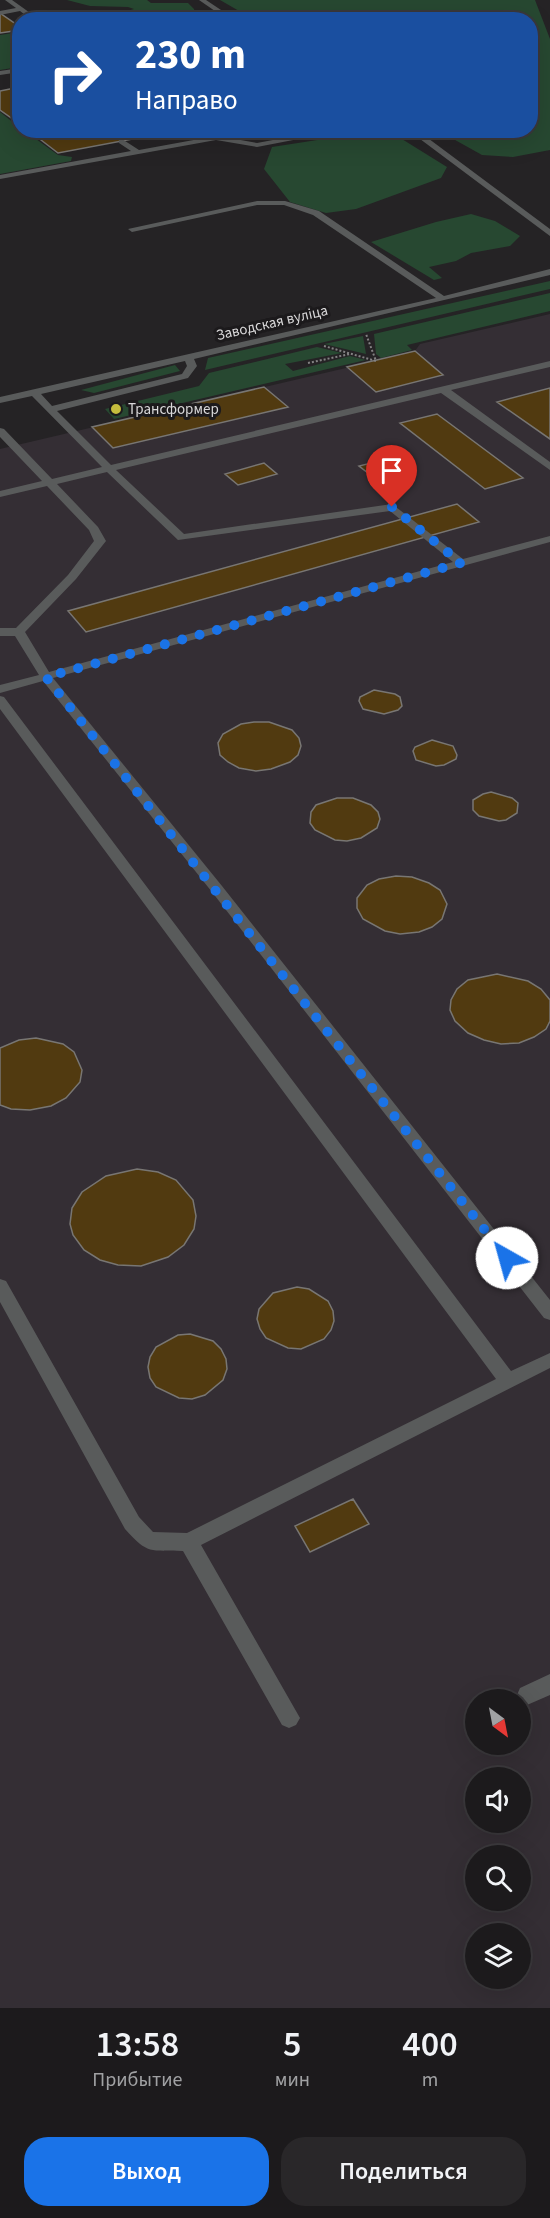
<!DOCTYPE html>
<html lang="ru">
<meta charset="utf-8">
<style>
:root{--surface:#1c1a1c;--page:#292729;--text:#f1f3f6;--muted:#a0a1a3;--line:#3a383b;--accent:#1a73e8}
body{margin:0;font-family:"Source Sans 3",sans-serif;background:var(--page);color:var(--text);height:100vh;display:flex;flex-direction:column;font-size:22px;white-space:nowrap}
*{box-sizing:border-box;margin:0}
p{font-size:20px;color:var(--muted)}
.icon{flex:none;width:33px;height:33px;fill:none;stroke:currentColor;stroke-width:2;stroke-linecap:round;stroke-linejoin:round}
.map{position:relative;height:2008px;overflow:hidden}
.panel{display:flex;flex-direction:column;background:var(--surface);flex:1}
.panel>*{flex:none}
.top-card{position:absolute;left:12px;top:12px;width:526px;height:126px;border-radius:24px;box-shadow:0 6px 24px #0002,0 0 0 2px var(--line);background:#1a4fa0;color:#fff;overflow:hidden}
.needle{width:39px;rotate:148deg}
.tools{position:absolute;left:465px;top:1689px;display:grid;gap:12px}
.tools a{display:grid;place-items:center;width:66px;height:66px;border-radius:50%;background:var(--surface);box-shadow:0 6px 24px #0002,0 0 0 2px var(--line);font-size:30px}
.pin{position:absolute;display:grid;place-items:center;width:51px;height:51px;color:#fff;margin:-62px -26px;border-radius:50% 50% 50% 0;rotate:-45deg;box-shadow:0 0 6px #0007}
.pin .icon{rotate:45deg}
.me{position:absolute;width:66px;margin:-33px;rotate:322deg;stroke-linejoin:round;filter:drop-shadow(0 0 4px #0008)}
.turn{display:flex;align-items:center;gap:21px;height:126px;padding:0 24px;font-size:27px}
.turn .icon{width:78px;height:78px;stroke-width:2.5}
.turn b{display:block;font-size:42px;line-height:51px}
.eta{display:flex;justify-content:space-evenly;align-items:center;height:102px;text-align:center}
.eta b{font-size:36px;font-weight:600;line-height:42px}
.action{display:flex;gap:12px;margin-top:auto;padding:12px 24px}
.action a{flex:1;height:69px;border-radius:24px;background:var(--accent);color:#fff;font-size:24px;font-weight:600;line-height:69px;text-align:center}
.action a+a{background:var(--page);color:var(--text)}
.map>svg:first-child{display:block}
</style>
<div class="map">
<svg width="550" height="2008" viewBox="0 0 550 2008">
<rect width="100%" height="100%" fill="#252325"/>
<path fill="#342e34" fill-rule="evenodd" d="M 550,314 L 550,2008 L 0,2008 L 0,449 L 376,361 L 415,351 L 420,344 ZM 476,1700 L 520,1700 L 520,1744 L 476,1744 ZM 476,1778 L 520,1778 L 520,1822 L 476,1822 ZM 476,1856 L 520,1856 L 520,1900 L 476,1900 ZM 476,1934 L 520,1934 L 520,1978 L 476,1978 Z"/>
<path fill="#274831" d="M 67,0 L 147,0 L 151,3 L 188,3 L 194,9 L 195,15 L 218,19 L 114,19 L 111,16 L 134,9 L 128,7 L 90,6 Z
M 220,0 L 535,0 L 550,39 L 550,150 L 513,157 L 482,155 L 439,131 L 531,130 L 531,20 L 253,19 Z
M 19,32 L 19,67 L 0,70 L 0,35 Z
M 0,112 L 19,127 L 20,130 L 25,131 L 58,155 L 72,157 L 71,161 L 0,174 Z
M 382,130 L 389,131 L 447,167 L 441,178 L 356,209 L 326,213 L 290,202 L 264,169 L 272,147 Z
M 471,214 L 495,221 L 520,236 L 510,246 L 471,253 L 456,261 L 429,267 L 442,278 L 434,280 L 371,242 L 436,222 Z
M 550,281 L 550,289 L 205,370 L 208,358 Z
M 550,293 L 550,311 L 407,345 L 412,350 L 381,358 L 376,354 L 374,334 Z
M 363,336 L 366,354 L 324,344 Z
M 317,347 L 342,353 L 285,364 L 293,371 L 350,356 L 366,360 L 114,419 L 105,409 L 199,386 L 209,373 Z
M 175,365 L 180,371 L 94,393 L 81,390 Z"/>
<path fill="#513a10" stroke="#787673" stroke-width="1.5" d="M 0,13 L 20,27 L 20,30 L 0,33 Z
M 20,87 L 20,124 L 0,110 L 0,91 Z
M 28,130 L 174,130 L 175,131 L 58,153 Z
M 415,351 L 443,375 L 376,392 L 347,367 Z
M 264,387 L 288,407 L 113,448 L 92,427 Z
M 550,388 L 550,439 L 497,402 Z
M 437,414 L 523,478 L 485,489 L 400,423 Z
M 391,458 L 413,474 L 381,483 L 359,466 Z
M 264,463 L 277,474 L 238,485 L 225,474 Z
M 457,504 L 479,522 L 86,632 L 68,611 Z
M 374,690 L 395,694 L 400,697 L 402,706 L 398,710 L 384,714 L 363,709 L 359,701 L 360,697 Z
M 254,722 L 269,722 L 292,730 L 299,738 L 301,746 L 298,755 L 290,762 L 271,769 L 256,771 L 239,768 L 228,762 L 220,755 L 218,743 L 223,734 L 241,724 Z
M 432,740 L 453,746 L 457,755 L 456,759 L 444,765 L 436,766 L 416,760 L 413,751 L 415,747 Z
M 491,792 L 512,798 L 518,803 L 517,813 L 506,820 L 499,821 L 479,816 L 473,810 L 473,800 L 483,794 Z
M 337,798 L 353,798 L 371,805 L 378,812 L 380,819 L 377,828 L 361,838 L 347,841 L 335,840 L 315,830 L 310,823 L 311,812 L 316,805 Z
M 396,876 L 412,877 L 429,883 L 440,890 L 447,904 L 442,919 L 432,927 L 419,932 L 400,934 L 385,931 L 363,919 L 357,908 L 357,898 L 367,885 L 379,879 Z
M 497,974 L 528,981 L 541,989 L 550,1000 L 550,1021 L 546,1029 L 534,1037 L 519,1043 L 501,1044 L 484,1040 L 468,1033 L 455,1021 L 450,1010 L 451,1000 L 457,989 L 468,980 Z
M 36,1038 L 63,1044 L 74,1052 L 82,1070 L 80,1082 L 66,1098 L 51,1106 L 30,1110 L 11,1109 L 0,1105 L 0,1048 L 19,1040 Z
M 137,1169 L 158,1172 L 176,1180 L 193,1200 L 196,1216 L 194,1229 L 184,1245 L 168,1257 L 141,1266 L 118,1265 L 100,1260 L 84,1250 L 73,1235 L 70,1224 L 72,1208 L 82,1192 L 106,1176 Z
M 297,1287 L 309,1289 L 328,1301 L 333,1311 L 334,1321 L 331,1330 L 324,1339 L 301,1349 L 288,1348 L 266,1338 L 260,1329 L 257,1319 L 259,1309 L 273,1293 Z
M 190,1334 L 213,1341 L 221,1349 L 226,1359 L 227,1369 L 223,1380 L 205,1395 L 192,1399 L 179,1398 L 156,1387 L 150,1378 L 148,1367 L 150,1357 L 156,1347 L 178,1335 Z
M 353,1499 L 369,1524 L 310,1552 L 295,1526 Z"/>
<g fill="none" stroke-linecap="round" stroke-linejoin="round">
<path stroke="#838283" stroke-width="2" stroke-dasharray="2 2" stroke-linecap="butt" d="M 324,346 L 376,361 L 366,334
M 308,363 L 350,354"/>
<path fill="#595b5b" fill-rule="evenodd" d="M 5,0 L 12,0 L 40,20 L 32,20 L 20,11 L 0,15 L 0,11 L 16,8 Z
M 199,0 L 206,0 L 236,20 L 228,20 Z
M 20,68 L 20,72 L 0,75 L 0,71 Z
M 202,130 L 211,130 L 218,136 L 257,143 L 326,130 L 345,130 L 257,147 L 216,140 L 0,179 L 0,175 L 131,151 L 119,143 L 119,139 L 122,139 L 139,150 L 210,137 Z
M 408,130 L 417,130 L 550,229 L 550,236 Z
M 257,201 L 285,201 L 319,211 L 444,296 L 550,269 L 550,275 L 194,359 L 197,366 L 188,378 L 57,411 L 111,465 L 550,361 L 550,367 L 451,390 L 550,462 L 550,470 L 441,393 L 116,470 L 184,534 L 392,504 L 463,559 L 550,536 L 550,542 L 53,678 L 222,886 L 550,1300 L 550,1320 L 544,1318 L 212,892 L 43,681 L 0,693 L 0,685 L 39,675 L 15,636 L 0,636 L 0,628 L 16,628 L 68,575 L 94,541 L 89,530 L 47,486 L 0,497 L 0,491 L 42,481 L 0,437 L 0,428 L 4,429 L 52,479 L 102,467 L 32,396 L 0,403 L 0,397 L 436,298 L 313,215 L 284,205 L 257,205 L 132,232 L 128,229 ZM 185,361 L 187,366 L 182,374 L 52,406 L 41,394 ZM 107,472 L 178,540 L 390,511 L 453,562 L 49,672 L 25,632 L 76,579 L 106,541 L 98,527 L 57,484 Z
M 0,696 L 4,697 L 511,1371 L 550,1353 L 550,1368 L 201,1545 L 296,1711 L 300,1718 L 296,1725 L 289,1728 L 282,1725 L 183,1551 C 150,1550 148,1555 125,1529 L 0,1302 L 0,1279 L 6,1281 L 139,1517 L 153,1532 L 187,1533 L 496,1379 L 0,709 Z
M 550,1674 L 550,1695 L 527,1705 L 520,1702 L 517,1695 L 520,1688 Z"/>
</g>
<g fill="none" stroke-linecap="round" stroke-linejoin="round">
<path stroke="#1a73e8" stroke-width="10" stroke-dasharray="0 18" d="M 392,507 L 461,563 L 46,677 L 507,1258"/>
</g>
<circle fill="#c5bc3d" stroke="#1c1a1c" stroke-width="2" cx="116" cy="409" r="6"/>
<g text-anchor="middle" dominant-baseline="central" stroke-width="6" stroke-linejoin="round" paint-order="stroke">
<g font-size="15" fill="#d9d8d9" stroke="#1c1a1c">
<text transform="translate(272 323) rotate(-13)">Заводская вуліца</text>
</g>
<g font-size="15" fill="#d9d8d9" stroke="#1c1a1c" text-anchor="start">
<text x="128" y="409">Трансформер</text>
</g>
</g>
</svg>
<div class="tools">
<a><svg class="needle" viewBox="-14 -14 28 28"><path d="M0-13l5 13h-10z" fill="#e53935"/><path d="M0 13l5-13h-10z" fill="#a0a1a3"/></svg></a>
<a><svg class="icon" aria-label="sound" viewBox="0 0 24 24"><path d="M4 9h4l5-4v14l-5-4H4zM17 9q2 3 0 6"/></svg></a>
<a><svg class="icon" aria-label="search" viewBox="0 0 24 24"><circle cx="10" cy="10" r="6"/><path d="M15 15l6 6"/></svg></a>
<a><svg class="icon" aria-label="layers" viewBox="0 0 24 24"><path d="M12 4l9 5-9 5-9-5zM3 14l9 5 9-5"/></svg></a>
</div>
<div class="pin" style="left:392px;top:507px;background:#d93025"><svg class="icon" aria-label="arrive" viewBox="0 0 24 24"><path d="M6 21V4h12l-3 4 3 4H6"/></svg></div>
<svg class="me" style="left:507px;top:1258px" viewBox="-20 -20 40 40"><circle r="19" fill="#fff"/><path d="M0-13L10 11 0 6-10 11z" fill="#1a73e8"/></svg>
<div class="top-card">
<div class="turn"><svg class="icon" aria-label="right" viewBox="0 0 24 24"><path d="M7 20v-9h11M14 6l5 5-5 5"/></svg><div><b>230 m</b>Направо</div></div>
</div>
</div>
<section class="panel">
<div class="eta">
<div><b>13:58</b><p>Прибытие</p></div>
<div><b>5</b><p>мин</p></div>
<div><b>400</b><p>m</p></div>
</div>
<div class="action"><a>Выход</a><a>Поделиться</a></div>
</section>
